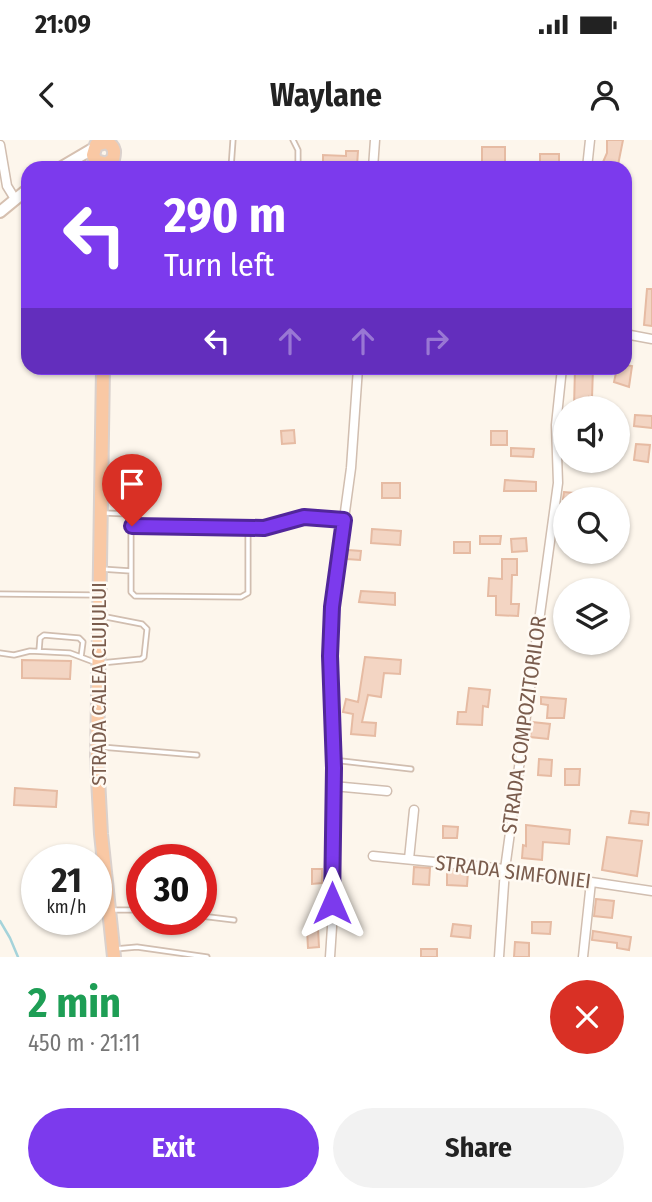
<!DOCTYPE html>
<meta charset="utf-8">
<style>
:root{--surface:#fff;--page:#f2f2f2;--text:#222;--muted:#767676;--accent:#7c3aed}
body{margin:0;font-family:"Fira Sans Condensed",sans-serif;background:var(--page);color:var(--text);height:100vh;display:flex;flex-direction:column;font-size:26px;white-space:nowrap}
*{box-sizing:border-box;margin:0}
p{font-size:23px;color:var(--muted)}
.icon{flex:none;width:38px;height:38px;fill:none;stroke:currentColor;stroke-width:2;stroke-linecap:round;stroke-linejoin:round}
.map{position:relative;height:817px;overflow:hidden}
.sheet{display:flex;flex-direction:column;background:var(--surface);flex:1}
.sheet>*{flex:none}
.banner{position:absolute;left:21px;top:21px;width:611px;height:214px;border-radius:21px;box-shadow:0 2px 5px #0004;background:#7c3aed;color:#fff;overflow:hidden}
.fabs{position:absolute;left:553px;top:256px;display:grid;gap:14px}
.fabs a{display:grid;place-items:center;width:77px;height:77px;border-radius:50%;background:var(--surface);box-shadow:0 2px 5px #0004;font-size:35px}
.speed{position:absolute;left:21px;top:704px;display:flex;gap:14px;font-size:35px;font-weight:700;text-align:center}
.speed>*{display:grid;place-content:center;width:91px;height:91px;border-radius:50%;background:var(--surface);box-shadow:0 2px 5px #0004;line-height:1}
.speed small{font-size:18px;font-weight:400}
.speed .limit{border:10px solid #d22;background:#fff;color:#111}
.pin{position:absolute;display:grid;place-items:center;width:60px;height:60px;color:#fff;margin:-72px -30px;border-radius:50% 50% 50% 0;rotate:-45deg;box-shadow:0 0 7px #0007}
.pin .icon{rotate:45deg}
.me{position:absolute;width:77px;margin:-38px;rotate:0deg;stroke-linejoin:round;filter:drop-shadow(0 0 5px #0008)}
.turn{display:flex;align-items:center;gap:24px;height:147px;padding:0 28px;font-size:32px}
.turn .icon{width:91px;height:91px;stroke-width:2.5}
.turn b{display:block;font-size:49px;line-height:60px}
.lanes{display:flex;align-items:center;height:66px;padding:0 28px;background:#0003;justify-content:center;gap:35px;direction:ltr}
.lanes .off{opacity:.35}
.round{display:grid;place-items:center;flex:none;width:74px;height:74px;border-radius:37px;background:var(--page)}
.head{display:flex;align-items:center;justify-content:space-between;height:119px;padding:0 28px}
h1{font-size:42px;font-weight:700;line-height:52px;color:#1e9e55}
.primary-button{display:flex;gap:14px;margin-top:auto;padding:14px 28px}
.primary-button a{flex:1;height:80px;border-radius:42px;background:var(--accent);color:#fff;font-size:28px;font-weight:700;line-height:80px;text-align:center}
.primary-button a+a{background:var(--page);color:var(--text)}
.status{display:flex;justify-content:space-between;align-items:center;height:49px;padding:0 35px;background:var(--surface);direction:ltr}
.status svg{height:19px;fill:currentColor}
header{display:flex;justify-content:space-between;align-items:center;height:91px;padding:0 28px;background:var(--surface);font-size:32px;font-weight:700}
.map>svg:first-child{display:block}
</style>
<div class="status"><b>21:09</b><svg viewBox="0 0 49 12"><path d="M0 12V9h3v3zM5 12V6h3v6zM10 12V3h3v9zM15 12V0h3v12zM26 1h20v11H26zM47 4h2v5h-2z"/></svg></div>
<header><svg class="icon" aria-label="back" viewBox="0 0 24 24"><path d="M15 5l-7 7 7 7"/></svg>Waylane<svg class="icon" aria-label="person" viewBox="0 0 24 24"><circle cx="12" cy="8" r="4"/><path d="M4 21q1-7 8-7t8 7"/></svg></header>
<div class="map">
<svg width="652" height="817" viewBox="0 0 652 817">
<rect width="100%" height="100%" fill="#fdf6ec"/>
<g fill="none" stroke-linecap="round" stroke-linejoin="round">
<path stroke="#a5d3da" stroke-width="2.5" d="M 0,781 L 10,798 L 18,817"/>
</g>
<path fill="#f3d5c3" stroke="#e6bba3" stroke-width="2" d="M 607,0 L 623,0 L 618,25 L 603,22 L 607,13 Z
M 482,7 L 505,7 L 505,24 L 482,23 Z
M 346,11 L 358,11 L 357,26 L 333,25 L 333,28 L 323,28 L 323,15 L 346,16 Z
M 540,14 L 559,14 L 559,28 L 540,28 Z
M 647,149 L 652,149 L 652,186 L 644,185 Z
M 625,225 L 632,226 L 629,247 L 614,242 L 617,228 L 625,228 Z
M 575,228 L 593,228 L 592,258 L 589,257 L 589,268 L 574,268 Z
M 635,275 L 652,276 L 652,288 L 634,286 Z
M 294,290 L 295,303 L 282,304 L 281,291 Z
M 491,291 L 507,291 L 507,305 L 491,305 Z
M 636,304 L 650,305 L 648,322 L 634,320 Z
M 511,308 L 534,309 L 533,317 L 511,316 Z
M 505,340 L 536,342 L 536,351 L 504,351 Z
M 382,343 L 400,343 L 400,358 L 382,358 Z
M 564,352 L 584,354 L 584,359 L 563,359 Z
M 372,389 L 401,391 L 400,405 L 371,403 Z
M 480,396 L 501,396 L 500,404 L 480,404 Z
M 526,398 L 527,411 L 512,412 L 511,399 Z
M 454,402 L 470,402 L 470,413 L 454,413 Z
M 348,410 L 361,411 L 360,420 L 347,419 Z
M 502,419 L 517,419 L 517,435 L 512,435 L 511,464 L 519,464 L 518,476 L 496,475 L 496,456 L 488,456 L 489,438 L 502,439 Z
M 361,451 L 395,453 L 395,465 L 359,462 Z
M 365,517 L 401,520 L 400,534 L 384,533 L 381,557 L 368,555 L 362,582 L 376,583 L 375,596 L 351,594 L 353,574 L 343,572 L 346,559 L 358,562 Z
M 22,520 L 71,521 L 70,539 L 22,538 Z
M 469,548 L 490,550 L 488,567 L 483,566 L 482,585 L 457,584 L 458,572 L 466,572 Z
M 541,557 L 566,559 L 564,578 L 547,578 L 548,565 L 541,564 Z
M 532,582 L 550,584 L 548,599 L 530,597 Z
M 539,619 L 552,620 L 551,636 L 538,635 Z
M 565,629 L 580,629 L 579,645 L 565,645 Z
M 15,648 L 57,651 L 56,667 L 14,665 Z
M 631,671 L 649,673 L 648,685 L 629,683 Z
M 526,685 L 570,690 L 569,704 L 543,702 L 542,720 L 522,718 L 523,705 L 526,706 Z
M 443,686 L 458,687 L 457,698 L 443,698 Z
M 607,697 L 642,701 L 637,736 L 602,730 Z
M 414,727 L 430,728 L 429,745 L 413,744 Z
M 312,729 L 322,729 L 322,743 L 312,744 Z
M 447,730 L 468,732 L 467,746 L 447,745 Z
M 596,759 L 614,761 L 612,778 L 594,776 Z
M 532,782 L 551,782 L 550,794 L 532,793 Z
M 453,784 L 471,786 L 470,798 L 451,796 Z
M 318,788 L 319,807 L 308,808 L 307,789 Z
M 593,791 L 631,797 L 629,810 L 617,808 L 617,803 L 592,800 Z
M 515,802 L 529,803 L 529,817 L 514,817 Z
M 421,809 L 437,809 L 437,817 L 421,817 Z"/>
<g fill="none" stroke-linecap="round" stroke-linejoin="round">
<g stroke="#d1beb0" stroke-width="7">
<path id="service" d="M 293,0 L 298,10 L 298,28
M 231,28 L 233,0
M 248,387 L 264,388 L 304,377 L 342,380
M 101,429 L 131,431 L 131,377 L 129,374 L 104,373
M 131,431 L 131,452 L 135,456 L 241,457 L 248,453 L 248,387 L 132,385
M 0,454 L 96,455
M 101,476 L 142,484 L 147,489 L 144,517 L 141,519 L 101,523
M 39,511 L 40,498 L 44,495 L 79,498 L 83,502 L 81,517
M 0,513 L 14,515 L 30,511 L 70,513 L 94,522
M 101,607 L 197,615
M 333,620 L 411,629
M 112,770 L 142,770
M 201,776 L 234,780
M 115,809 L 137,807 L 207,817"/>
</g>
<g stroke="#d1beb0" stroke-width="11">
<path id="minor" d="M 0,5 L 7,46 L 15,59
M 373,28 L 375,0
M 587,28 L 590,0
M 625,194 L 652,199
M 333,646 L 387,651
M 373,716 L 505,729 L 652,751
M 409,719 L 414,670
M 330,817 L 332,787 L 334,628 L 330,516 L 332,467 L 351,328 L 358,228
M 499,817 L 505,729 L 558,343 L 556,285 L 562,228
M 583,817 L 591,742"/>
</g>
<g stroke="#d6c0b0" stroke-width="14">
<path id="secondary" d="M 60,28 L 94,8
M 0,72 L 28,49"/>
</g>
<g stroke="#dad1cd" stroke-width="16">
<path id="trunk" d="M 111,28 C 113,17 119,8 106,2 L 96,5 L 93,15 L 96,21 L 106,24 L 112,20
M 103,228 L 97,620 L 101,694 L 114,817"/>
</g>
<use href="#service" stroke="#fff" stroke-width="3.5"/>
<use href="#minor" stroke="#fff" stroke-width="8"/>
<use href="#secondary" stroke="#fff" stroke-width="10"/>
<use href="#trunk" stroke="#f9c8a4" stroke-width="12"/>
</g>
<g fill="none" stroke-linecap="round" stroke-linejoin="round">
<g stroke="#51269a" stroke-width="18">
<path id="route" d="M 132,386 L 264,388 L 304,377 L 344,380 L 332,467 L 330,516 L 334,628 L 332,763"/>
</g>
<use href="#route" stroke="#7c3aed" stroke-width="12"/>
</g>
<g text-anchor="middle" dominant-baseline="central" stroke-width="5" stroke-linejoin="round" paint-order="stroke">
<g font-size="21" fill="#7a5c4d" stroke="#fffaf3">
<text transform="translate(99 544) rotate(-90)">STRADA CALEA CLUJULUI</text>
<text transform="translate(524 585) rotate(-82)">STRADA COMPOZITORILOR</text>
<text transform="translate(513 732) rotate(7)">STRADA SIMFONIEI</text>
</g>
</g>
</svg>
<div class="fabs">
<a><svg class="icon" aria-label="sound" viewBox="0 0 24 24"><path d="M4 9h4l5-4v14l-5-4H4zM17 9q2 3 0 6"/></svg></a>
<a><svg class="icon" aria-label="search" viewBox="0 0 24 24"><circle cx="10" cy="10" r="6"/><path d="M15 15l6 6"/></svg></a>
<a><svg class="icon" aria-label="layers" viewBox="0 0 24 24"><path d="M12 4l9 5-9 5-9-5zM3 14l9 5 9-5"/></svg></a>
</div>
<div class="speed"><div>21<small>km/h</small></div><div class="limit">30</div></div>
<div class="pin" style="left:132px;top:386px;background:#d93025"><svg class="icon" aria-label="arrive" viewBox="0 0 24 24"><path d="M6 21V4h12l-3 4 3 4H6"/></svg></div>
<svg class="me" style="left:332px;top:763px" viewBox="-20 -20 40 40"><path d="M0-17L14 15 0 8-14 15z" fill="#7c3aed" stroke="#fff" stroke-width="4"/></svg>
<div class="banner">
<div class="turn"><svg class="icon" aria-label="left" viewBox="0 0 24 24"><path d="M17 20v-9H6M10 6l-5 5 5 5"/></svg><div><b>290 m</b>Turn left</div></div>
<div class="lanes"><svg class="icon" aria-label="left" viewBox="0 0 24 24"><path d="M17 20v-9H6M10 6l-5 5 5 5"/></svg><svg class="icon off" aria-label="ahead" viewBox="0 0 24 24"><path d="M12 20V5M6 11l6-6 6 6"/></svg><svg class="icon off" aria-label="ahead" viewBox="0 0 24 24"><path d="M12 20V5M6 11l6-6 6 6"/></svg><svg class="icon off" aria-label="right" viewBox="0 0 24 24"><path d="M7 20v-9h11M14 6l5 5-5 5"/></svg></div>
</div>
</div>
<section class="sheet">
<div class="head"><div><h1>2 min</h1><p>450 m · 21:11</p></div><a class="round" style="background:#d93025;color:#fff"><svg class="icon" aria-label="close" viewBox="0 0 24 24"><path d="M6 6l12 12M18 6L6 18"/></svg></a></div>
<div class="primary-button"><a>Exit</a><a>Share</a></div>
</section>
